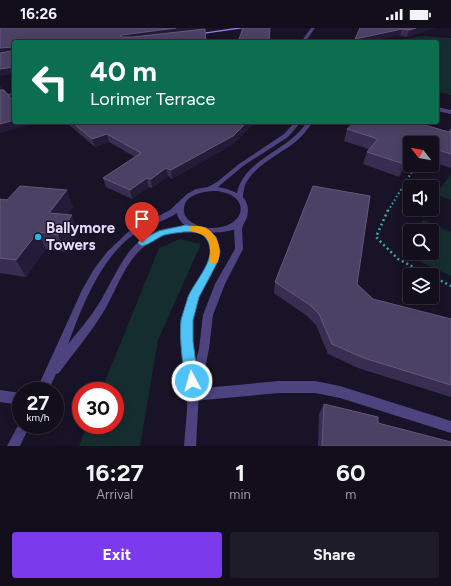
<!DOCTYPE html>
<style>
:root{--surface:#120e1c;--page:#1f1c29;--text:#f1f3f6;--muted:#9c9ca3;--line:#312e3b;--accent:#7c3aed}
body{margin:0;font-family:Figtree,sans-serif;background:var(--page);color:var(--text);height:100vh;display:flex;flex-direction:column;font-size:15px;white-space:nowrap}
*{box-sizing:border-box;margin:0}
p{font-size:13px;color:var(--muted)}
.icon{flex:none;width:22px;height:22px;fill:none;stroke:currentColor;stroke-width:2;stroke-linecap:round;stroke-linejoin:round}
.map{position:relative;height:418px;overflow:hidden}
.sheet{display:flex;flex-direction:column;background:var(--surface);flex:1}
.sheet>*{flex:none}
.banner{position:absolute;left:12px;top:12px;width:427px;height:84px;border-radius:4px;box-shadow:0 2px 10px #0003,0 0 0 1px var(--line);background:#0b6e4f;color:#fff;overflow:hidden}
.needle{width:26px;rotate:301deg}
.buttons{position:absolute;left:403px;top:108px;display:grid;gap:8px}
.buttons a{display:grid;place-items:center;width:36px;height:36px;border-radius:4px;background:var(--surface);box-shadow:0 2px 10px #0003,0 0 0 1px var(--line);font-size:20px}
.speed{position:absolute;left:12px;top:354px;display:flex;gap:8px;font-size:20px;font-weight:700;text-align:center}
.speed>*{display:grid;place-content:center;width:52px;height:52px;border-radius:50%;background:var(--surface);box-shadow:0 2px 10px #0003,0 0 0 1px var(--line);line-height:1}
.speed small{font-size:10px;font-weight:400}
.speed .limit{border:6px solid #d22;background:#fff;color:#111}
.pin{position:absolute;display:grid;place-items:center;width:34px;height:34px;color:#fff;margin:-41px -17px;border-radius:50% 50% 50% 0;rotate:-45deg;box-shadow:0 0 4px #0007}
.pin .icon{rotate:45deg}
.me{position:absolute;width:44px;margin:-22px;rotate:354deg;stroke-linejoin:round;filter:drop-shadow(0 0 3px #0008)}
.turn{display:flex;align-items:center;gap:14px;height:84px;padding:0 12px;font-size:18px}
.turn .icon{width:52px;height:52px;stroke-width:2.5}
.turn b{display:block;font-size:28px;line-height:34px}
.eta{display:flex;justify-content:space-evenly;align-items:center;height:68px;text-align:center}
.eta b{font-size:24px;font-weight:700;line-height:28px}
.primary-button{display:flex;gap:8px;margin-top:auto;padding:8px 12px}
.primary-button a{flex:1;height:46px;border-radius:4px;background:var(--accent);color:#fff;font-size:16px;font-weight:700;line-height:46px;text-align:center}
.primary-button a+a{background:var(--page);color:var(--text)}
.status{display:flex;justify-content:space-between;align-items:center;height:28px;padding:0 20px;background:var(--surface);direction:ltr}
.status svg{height:11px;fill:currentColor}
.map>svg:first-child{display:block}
</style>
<div class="status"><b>16:26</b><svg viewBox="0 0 49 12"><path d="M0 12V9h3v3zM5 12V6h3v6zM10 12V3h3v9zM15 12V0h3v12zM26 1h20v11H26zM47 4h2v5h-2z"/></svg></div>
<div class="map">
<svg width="451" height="418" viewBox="0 0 451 418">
<rect width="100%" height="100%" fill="#181326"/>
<path fill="#162d2f" d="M 423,8 L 451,10 L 451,67 L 437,63 L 437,14 L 387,14 Z
M 451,147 L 451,172 L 435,166 Z
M 423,192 L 451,204 L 451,248 L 402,225 L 410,212 L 410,225 L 432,225 L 432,203 L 416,203 Z
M 180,211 L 201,216 L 158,312 L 140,418 L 79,418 L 87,397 L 115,397 L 115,363 L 101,363 L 159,220 Z"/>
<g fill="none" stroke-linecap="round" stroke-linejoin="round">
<path stroke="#3ea6ac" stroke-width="2" stroke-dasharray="1.5 2.5" stroke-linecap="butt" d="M 388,183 L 416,137"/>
<path stroke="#3ea6ac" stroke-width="2.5" stroke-dasharray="2 3" stroke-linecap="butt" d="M 388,182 L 376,209 L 398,231 L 429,247
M 432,248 L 451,258"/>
<path fill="#4c437f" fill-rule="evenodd" d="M 329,12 L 331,12 L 332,14 L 328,14 Z
M 14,65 L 14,67 L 0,69 L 0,67 Z
M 437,79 L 451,82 L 451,86 L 437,83 Z
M 279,353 L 315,353 L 340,358 L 451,393 L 451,405 L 340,370 L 315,365 L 279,365 L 193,373 L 189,371 L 187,367 L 189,363 L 193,361 Z"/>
<path fill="#4c437f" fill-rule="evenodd" d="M 240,187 L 243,187 L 247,189 L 242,200 L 243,221 L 225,256 L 213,287 L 209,321 L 201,360 L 199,364 L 196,418 L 184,418 C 185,401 188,383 187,366 C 187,338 177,311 184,284 C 189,263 218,235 209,214 C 207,209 202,206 199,202 L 203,199 C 207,201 210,204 213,207 C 233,227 198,262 194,283 C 190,301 192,319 195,336 L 199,321 L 203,287 L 215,256 L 235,221 L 234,200 Z
M 0,362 L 21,365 L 21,377 L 0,374 Z"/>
<path fill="#4c437f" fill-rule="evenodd" d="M 311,0 L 315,0 L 305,14 L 301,14 Z
M 295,94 L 301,94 L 288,109 L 243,138 L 218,159 L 227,161 L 237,165 C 242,139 271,127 290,112 C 297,107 302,101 307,94 L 313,94 C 307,102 302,109 294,115 C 278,127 254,138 245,157 C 244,161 243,165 243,169 C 248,176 249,180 247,189 C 239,212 197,202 180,204 C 171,205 161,207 154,212 C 126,227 119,258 104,283 C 91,305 74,324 59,345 L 56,346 L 48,363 L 36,363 L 82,262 L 94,241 L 107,224 L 128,204 L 170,182 L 187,166 L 196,161 L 208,159 L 217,154 L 239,136 L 284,106 ZM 215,163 C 254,166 246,202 209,200 C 197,199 179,191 185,176 C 189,166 205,163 215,163 ZM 177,185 C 177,189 182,196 186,198 C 128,200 123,237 98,277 C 89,291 78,304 68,316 C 82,279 100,231 133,207 C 147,198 163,194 177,185 Z
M 21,392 L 21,397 L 30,397 L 20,418 L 7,418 Z"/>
<path fill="#8e7ef0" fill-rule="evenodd" d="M 235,0 L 245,0 L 196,7 L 194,6 Z"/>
</g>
<path fill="#392e52" d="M 360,0 L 434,0 L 407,9 Z
M 66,94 L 255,94 L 233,116 L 172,151 L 168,148 L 152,160 L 148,159 L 132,171 L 106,159 L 103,150 L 135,129 L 109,114 L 95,119 Z
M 347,101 L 449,104 L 451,101 L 451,140 L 432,134 L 432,115 L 410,115 L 410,134 L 399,149 L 363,136 L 367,124 L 369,121 L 344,113 Z
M 0,171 L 73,179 L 67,187 L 78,204 L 66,224 L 46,221 L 26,249 L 0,245 Z
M 275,254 L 357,256 L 373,271 L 451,291 L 451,369 L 358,340 L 328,326 L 316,297 L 307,288 L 274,265 Z
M 324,376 L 378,395 L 451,418 L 318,418 L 319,386 Z"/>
<path fill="#241b39" d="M 176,0 L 205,0 L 205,2 L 123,13 L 120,8 L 122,7 Z
M 416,0 L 434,0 L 407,9 L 409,2 Z
M 402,1 L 400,7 L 368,14 L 354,14 L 355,11 Z
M 13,19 L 14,22 L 0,26 L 0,20 Z
M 14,39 L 14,46 L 0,48 L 0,41 Z
M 0,58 L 1,58 L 4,65 L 0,66 Z
M 14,92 L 14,94 L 28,94 L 29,97 L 0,105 L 0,96 Z
M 247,94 L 255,94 L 233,116 L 172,151 L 171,142 Z
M 107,106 L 109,114 L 95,119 L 92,111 Z
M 410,129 L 410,134 L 399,149 L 404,136 Z
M 166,140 L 168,148 L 152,160 L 151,151 Z
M 147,150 L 148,159 L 132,171 L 130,162 Z
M 67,162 L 73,179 L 57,201 L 49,185 Z
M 72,187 L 78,204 L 66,224 L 58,207 Z
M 38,204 L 46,221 L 26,249 L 16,232 Z"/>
<path fill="#4b4164" stroke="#63597c" d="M 0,0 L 176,0 L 122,7 L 120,8 L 122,9 L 133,9 L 205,1 L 206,14 L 14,14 L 14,39 L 0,41 L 0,25 L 12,23 L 13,19 L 0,20 Z
M 243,0 L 270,0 L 269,14 L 238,14 Z
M 360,0 L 416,0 L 409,2 L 402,1 L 355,11 Z
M 0,62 L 4,62 L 14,74 L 14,92 L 0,96 Z
M 72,94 L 247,94 L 233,108 L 171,142 L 166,140 L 151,151 L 147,150 L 130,162 L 103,150 L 141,125 L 107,106 L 92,111 Z
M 355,94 L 414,94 L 449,104 L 451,101 L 451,126 L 432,120 L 432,115 L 410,115 L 410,129 L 404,136 L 367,124 L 378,111 L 347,101 Z
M 20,158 L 67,162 L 49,185 L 72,187 L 58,207 L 38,204 L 16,232 L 0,230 L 0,171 L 7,172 Z
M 313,158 L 370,168 L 357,256 L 373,271 L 451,291 L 451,357 L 364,330 L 332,316 L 319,286 L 310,277 L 275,254 Z
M 324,376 L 378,389 L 378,395 L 451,414 L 451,418 L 322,418 Z"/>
<path fill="#4fc3f7" stroke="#337fa1" d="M 186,197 L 206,200 L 216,209 L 220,223 L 218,233 L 199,269 L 193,292 L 193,313 L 198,353 L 196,358 L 192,359 L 187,358 L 185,353 C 183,334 179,312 181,292 C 183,285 186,276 188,269 C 196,250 223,226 203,207 C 196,201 173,205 164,207 C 157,210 150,216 142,218 L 138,215 L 139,213 L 159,203 Z"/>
<path fill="#f59e0b" d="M 193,198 C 197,198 202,198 206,200 C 218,207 223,222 217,235 L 210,235 C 208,230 211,227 210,222 C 210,207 202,206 190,203 L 189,201 L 190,199 Z"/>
<circle fill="#1eb9e4" stroke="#181326" stroke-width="1.5" cx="38" cy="209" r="4"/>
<g text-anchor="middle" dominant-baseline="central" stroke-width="3" stroke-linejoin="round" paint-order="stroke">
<g font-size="15" font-weight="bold" fill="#e3dcfb" stroke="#181326" text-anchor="start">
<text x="46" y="200">Ballymore<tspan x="46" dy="17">Towers</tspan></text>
</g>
</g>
</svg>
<div class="buttons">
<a><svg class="needle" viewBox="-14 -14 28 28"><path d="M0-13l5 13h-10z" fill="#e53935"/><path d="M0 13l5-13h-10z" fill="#9c9ca3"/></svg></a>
<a><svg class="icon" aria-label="sound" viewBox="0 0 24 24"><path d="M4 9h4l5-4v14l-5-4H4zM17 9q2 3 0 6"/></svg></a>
<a><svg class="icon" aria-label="search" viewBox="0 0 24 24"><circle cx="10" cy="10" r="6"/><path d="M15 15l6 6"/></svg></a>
<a><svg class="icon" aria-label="layers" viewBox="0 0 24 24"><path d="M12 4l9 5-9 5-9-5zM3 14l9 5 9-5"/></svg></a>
</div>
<div class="speed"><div>27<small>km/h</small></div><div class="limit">30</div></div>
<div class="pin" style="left:142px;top:215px;background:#d93025"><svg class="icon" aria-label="arrive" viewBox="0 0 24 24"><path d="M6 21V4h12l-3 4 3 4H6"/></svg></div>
<svg class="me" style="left:192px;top:353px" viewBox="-20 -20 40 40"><circle r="17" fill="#4fc3f7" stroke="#fff" stroke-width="3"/><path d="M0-11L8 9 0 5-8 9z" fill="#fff"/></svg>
<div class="banner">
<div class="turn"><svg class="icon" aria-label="left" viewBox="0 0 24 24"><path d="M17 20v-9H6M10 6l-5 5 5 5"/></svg><div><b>40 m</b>Lorimer Terrace</div></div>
</div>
</div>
<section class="sheet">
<div class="eta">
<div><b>16:27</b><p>Arrival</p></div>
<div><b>1</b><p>min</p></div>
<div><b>60</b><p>m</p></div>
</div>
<div class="primary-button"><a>Exit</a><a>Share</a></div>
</section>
